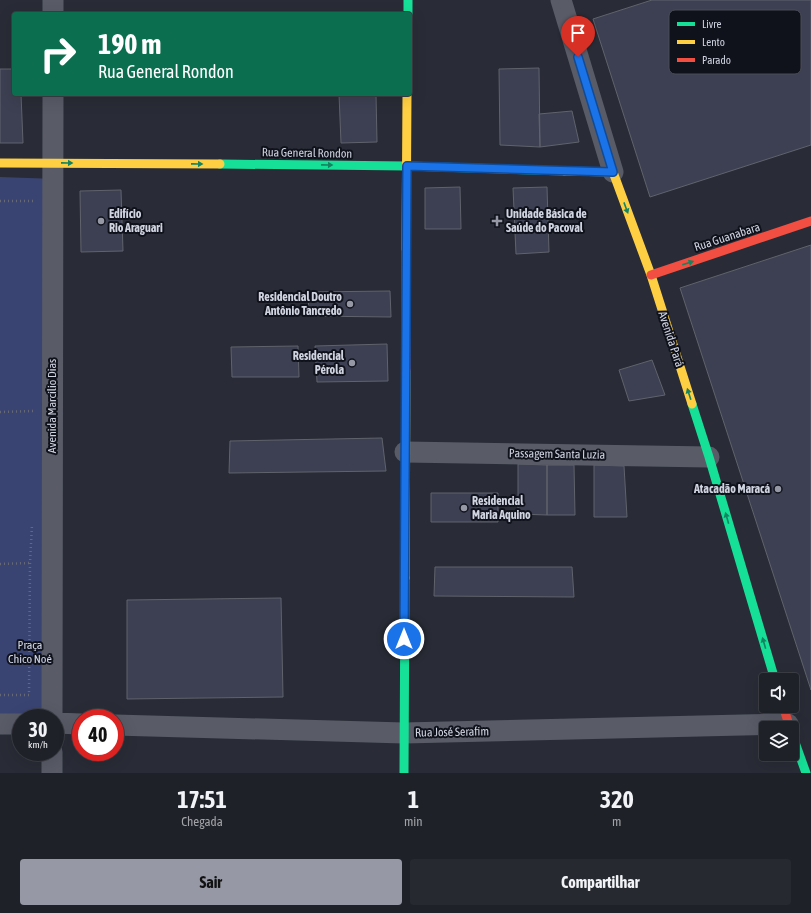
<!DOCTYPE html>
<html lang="pt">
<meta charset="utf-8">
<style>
:root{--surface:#1f2128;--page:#272930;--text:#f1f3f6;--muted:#a1a3a8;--line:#3c3e45;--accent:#9699a5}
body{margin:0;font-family:"Asap Condensed",sans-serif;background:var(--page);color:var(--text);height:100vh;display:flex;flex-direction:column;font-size:15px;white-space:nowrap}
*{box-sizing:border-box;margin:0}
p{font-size:13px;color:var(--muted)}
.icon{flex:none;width:22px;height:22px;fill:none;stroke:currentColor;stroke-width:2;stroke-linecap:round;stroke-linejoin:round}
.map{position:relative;height:773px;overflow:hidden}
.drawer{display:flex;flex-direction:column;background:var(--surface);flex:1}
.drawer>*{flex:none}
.hud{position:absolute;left:12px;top:12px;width:400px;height:84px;border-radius:4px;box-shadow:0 4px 16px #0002,0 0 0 1px var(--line);background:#0b6e4f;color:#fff;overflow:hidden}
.buttons{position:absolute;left:759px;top:673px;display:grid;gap:8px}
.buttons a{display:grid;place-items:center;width:40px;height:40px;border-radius:4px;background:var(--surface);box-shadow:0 4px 16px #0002,0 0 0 1px var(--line);font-size:20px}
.speed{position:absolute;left:12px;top:709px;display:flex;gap:8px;font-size:20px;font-weight:700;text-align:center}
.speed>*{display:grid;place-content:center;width:52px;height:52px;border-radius:50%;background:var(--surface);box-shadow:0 4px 16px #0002,0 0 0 1px var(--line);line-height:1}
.speed small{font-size:10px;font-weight:400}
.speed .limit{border:6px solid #d22;background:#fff;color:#111}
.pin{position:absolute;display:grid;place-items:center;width:34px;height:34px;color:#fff;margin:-41px -17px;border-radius:50% 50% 50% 0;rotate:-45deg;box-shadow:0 0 4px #0007}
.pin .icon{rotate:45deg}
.me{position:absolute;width:44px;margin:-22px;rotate:0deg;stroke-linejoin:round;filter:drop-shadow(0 0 3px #0008)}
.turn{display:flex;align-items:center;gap:14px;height:84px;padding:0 20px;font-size:18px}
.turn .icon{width:52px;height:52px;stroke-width:2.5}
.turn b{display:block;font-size:28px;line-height:34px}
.eta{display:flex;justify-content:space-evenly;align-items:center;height:68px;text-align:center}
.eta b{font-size:24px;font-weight:700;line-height:28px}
.primary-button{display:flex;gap:8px;margin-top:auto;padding:8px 20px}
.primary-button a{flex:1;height:46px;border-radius:4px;background:var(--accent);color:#111;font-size:16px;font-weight:700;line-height:46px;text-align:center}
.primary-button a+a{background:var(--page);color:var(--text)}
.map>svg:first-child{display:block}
</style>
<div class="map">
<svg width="811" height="773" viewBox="0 0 811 773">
<rect width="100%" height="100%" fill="#292c36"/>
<path fill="#3a4473" d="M 0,177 L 56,179 L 55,718 L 21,718 L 0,730 Z"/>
<path fill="#3d4052" stroke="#60636c" d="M 652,0 L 811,0 L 811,145 L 650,197 L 593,19 Z
M 539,68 L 540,147 L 500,145 L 499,69 Z
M 0,69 L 14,69 L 14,94 L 21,94 L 23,143 L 0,143 Z
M 339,94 L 376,94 L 377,142 L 341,143 Z
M 572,111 L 579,142 L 540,147 L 539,114 Z
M 460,187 L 461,229 L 425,229 L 425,188 Z
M 547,187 L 549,252 L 516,254 L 513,188 Z
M 121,190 L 123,251 L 81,252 L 80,191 Z
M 811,245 L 811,690 L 680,288 Z
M 390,291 L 391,317 L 309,316 L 308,292 Z
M 387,344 L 388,381 L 317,382 L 315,346 Z
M 298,346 L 299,377 L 232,377 L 231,347 Z
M 652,360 L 665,395 L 629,401 L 619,370 Z
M 382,438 L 386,471 L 229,473 L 230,441 Z
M 518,464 L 547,465 L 547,515 L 518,514 Z
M 547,465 L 574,465 L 575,515 L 547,515 Z
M 594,465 L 624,466 L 627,517 L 594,517 Z
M 431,493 L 498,493 L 498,522 L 431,522 Z
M 435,567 L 572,567 L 574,597 L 434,596 Z
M 281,598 L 283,697 L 127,699 L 127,600 Z"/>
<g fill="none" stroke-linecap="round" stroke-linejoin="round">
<path stroke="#666972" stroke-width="2.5" stroke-dasharray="1 3" stroke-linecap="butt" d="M 0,201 L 33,201 L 33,202
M 0,412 L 33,411
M 0,564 L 30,563
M 0,695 L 29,695 L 30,563 L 32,525"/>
<path stroke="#595c67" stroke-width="21" d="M 561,0 L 613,172
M 53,14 L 53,0
M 405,452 L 709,457
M 52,718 L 53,94
M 55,723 L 81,724
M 0,724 L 21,724
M 115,725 L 404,733 L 788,724
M 52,752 L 52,773"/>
<path stroke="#16e098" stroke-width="9" d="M 408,0 L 408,14
M 220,164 L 407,166 L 564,171
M 692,404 L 709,457 L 775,680
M 792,734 L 806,773
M 404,773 L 405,578"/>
<path stroke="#ffcf43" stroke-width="9" d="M 0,163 L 220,164
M 564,171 L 613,172 L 651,275 L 692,404
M 406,249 L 407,94
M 405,578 L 406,371"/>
<path stroke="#f24e42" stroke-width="9" d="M 651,275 L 811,221
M 406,371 L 406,249
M 783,706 L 790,728"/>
</g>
<defs><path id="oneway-solid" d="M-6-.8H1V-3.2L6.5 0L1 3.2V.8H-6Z"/></defs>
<g fill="#138360">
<use href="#oneway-solid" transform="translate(67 163) rotate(1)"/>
<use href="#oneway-solid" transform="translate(197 164) rotate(1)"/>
<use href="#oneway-solid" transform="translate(327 165) rotate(1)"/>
<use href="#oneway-solid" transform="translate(626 208) rotate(70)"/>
<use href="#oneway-solid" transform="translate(688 263) rotate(-18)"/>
<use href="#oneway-solid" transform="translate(689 394) rotate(-108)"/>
<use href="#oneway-solid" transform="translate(727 518) rotate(-106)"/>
<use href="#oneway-solid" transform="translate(764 643) rotate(-106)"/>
</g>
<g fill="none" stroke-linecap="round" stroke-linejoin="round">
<g stroke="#114b97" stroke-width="10">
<path id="route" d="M 404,639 L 407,166 L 613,172 L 578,57"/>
</g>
<use href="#route" stroke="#1a73e8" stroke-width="7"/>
</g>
<g fill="#9699a5" stroke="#10121b" stroke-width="1.5">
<circle cx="101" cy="221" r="4"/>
<path d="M495 215h4v4h4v4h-4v4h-4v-4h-4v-4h4z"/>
<circle cx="350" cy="304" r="4"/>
<circle cx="352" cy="363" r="4"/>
<circle cx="778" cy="489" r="4"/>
<circle cx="464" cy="508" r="4"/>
</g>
<g text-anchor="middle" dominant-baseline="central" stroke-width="4" stroke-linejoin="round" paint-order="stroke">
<g font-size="12" fill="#d0d4e1" stroke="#10121b">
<text transform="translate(307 153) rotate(1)">Rua General Rondon</text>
<text transform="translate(727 237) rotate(-18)">Rua Guanabara</text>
<text transform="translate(671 339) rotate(72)">Avenida Pará</text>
<text transform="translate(52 406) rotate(-90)">Avenida Marcílio Dias</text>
<text transform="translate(557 454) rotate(1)">Passagem Santa Luzia</text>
<text transform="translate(452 732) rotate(-1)">Rua José Serafim</text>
</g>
<g font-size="12" font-weight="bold" fill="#d0d4e1" stroke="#10121b" text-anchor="start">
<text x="109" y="214">Edifício<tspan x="109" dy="14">Rio Araguari</tspan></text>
<text x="506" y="214">Unidade Básica de<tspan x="506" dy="14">Saúde do Pacoval</tspan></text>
<text x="342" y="297" text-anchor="end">Residencial Doutro<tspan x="342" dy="14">Antônio Tancredo</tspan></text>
<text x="344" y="356" text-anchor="end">Residencial<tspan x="344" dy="14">Pérola</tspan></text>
<text x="770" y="489" text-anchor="end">Atacadão Maracá</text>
<text x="472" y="501">Residencial<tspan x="472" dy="14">Maria Aquino</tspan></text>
</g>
<g font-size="12" fill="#d3d9ed" stroke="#10121b">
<text x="30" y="645">Praça<tspan x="30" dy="14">Chico Noé</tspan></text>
</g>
</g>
<rect x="669" y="10" width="132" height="64" rx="6" fill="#10121b" stroke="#4a4c56" stroke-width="1"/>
<rect x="677" y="22" width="18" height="4" fill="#16e098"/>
<rect x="677" y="40" width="18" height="4" fill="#ffcf43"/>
<rect x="677" y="58" width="18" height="4" fill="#f24e42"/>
<g font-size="11" fill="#d0d4e1">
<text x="702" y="28">Livre</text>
<text x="702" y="46">Lento</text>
<text x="702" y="64">Parado</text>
</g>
</svg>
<div class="buttons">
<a><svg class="icon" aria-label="sound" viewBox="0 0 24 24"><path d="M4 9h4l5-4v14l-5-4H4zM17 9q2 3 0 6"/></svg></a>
<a><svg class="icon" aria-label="layers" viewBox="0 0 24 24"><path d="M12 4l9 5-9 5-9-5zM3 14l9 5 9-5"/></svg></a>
</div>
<div class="speed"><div>30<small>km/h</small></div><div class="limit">40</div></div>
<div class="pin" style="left:578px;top:57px;background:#d93025"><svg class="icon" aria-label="arrive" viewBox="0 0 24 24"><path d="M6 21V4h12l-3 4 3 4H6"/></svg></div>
<svg class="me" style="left:404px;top:639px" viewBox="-20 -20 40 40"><circle r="17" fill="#1a73e8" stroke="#fff" stroke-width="3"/><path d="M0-11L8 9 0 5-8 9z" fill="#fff"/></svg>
<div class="hud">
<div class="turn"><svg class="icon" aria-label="right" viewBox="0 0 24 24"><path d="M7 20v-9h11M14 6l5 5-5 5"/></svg><div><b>190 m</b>Rua General Rondon</div></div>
</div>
</div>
<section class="drawer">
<div class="eta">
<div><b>17:51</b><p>Chegada</p></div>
<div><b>1</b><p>min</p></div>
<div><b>320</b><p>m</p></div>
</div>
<div class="primary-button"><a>Sair</a><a>Compartilhar</a></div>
</section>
